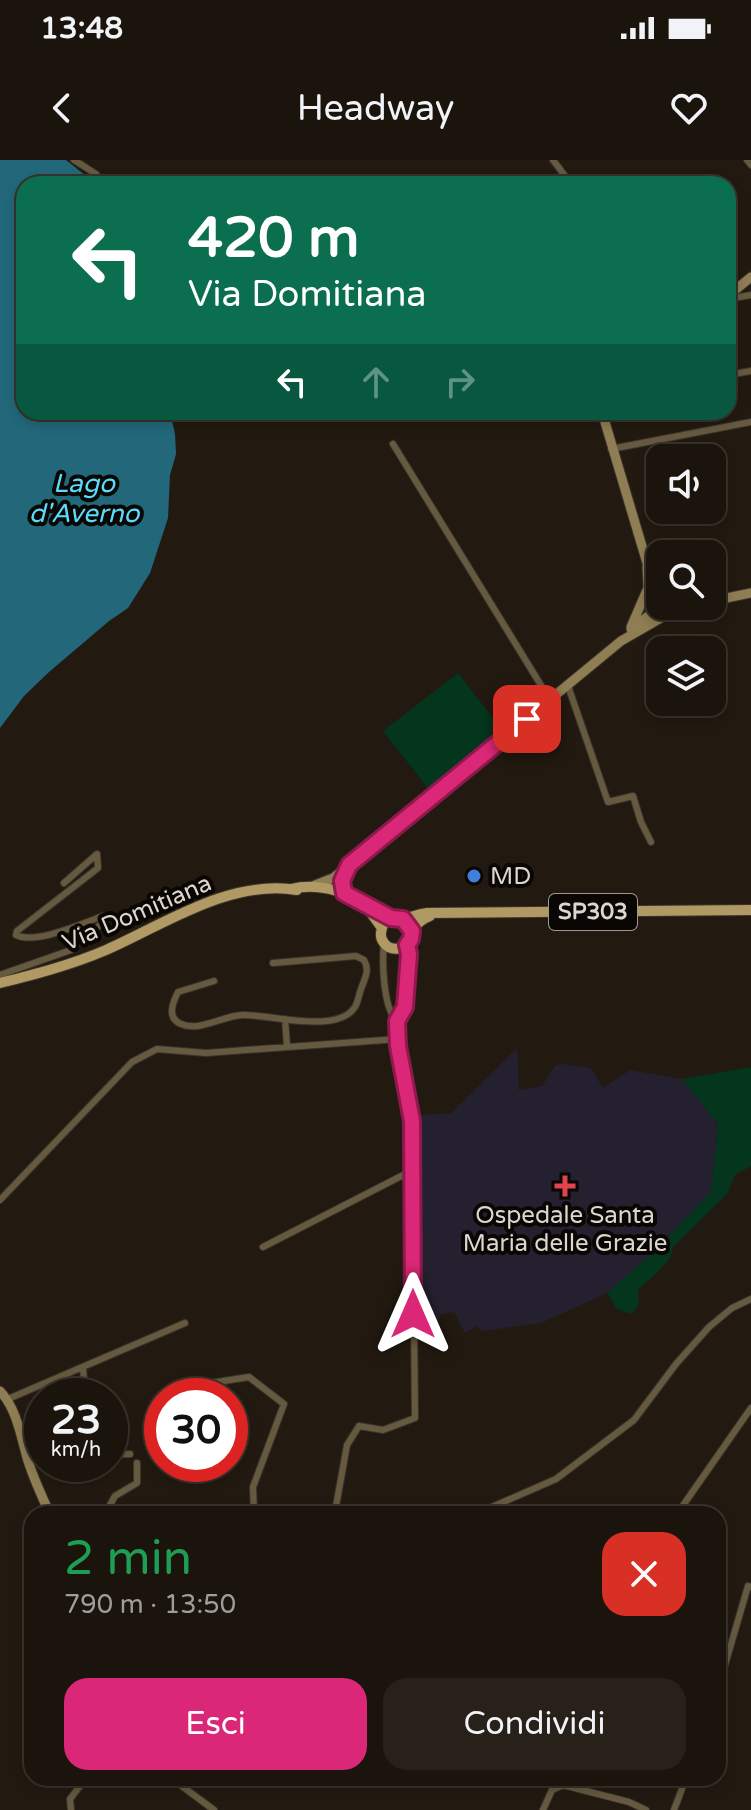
<!DOCTYPE html>
<html lang="it">
<meta charset="utf-8">
<style>
:root{--surface:#1a140c;--page:#27211a;--text:#f1f3f6;--muted:#9f9e9d;--line:#38332d;--accent:#db2777}
body{margin:0;font-family:"Varela Round",sans-serif;background:var(--page);color:var(--text);height:100vh;display:flex;flex-direction:column;font-size:30px;white-space:nowrap}
*{box-sizing:border-box;margin:0}
p{font-size:26px;color:var(--muted)}
.icon{flex:none;width:44px;height:44px;fill:none;stroke:currentColor;stroke-width:2;stroke-linecap:round;stroke-linejoin:round}
.map{position:relative;flex:1;overflow:hidden}
.drawer{position:absolute;left:24px;top:1346px;width:702px;height:280px;display:flex;flex-direction:column;background:var(--surface);border-radius:24px;box-shadow:0 4px 12px #0003,0 0 0 2px var(--line)}
.drawer>*{flex:none}
.top-card{position:absolute;left:16px;top:16px;width:720px;height:244px;border-radius:24px;box-shadow:0 4px 12px #0003,0 0 0 2px var(--line);background:#0b6e4f;color:#fff;overflow:hidden}
.buttons{position:absolute;left:646px;top:284px;display:grid;gap:16px}
.buttons a{display:grid;place-items:center;width:80px;height:80px;border-radius:16px;background:var(--surface);box-shadow:0 4px 12px #0003,0 0 0 2px var(--line);font-size:40px}
.speed{position:absolute;left:24px;top:1218px;display:flex;gap:16px;font-size:40px;font-weight:700;text-align:center}
.speed>*{display:grid;place-content:center;width:104px;height:104px;border-radius:50%;background:var(--surface);box-shadow:0 4px 12px #0003,0 0 0 2px var(--line);line-height:1}
.speed small{font-size:20px;font-weight:400}
.speed .limit{border:12px solid #d22;background:#fff;color:#111}
.pin{position:absolute;display:grid;place-items:center;width:68px;height:68px;color:#fff;margin:-34px;border-radius:16px;box-shadow:0 4px 12px #0006}
.me{position:absolute;width:88px;margin:-44px;rotate:0deg;stroke-linejoin:round;filter:drop-shadow(0 0 6px #0008)}
.turn{display:flex;align-items:center;gap:28px;height:168px;padding:0 40px;font-size:36px}
.turn .icon{width:104px;height:104px;stroke-width:2.5}
.turn b{display:block;font-size:56px;line-height:68px}
.lanes{display:flex;align-items:center;height:76px;padding:0 40px;background:#0003;justify-content:center;gap:40px;direction:ltr}
.lanes .off{opacity:.35}
.round{display:grid;place-items:center;flex:none;width:84px;height:84px;border-radius:24px;background:var(--page)}
.overview{display:flex;align-items:center;justify-content:space-between;height:136px;padding:0 40px}
h1{font-size:48px;font-weight:600;line-height:60px;color:#1e9e55}
.button{display:flex;gap:16px;margin-top:auto;padding:16px 40px}
.button a{flex:1;height:92px;border-radius:24px;background:var(--accent);color:#fff;font-size:32px;font-weight:600;line-height:92px;text-align:center}
.button a+a{background:var(--page);color:var(--text)}
.status{display:flex;justify-content:space-between;align-items:center;height:56px;padding:0 40px;background:var(--surface);direction:ltr}
.status svg{height:22px;fill:currentColor}
header{display:flex;justify-content:space-between;align-items:center;height:104px;padding:0 40px;background:var(--surface);font-size:36px;font-weight:600}
.map>svg:first-child{display:block}
</style>
<div class="status"><b>13:48</b><svg viewBox="0 0 49 12"><path d="M0 12V9h3v3zM5 12V6h3v6zM10 12V3h3v9zM15 12V0h3v12zM26 1h20v11H26zM47 4h2v5h-2z"/></svg></div>
<header><svg class="icon" aria-label="back" viewBox="0 0 24 24"><path d="M15 5l-7 7 7 7"/></svg>Headway<svg class="icon" aria-label="heart" viewBox="0 0 24 24"><path d="M12 20l-8-8c-3-5 5-10 8-4 3-6 11-1 8 4z"/></svg></header>
<div class="map">
<svg width="751" height="1650" viewBox="0 0 751 1650">
<rect width="100%" height="100%" fill="#221a10"/>
<path fill="#25202f" d="M 517,888 L 519,930 L 542,926 L 555,906 L 564,904 L 591,908 L 603,928 L 630,910 L 682,919 L 718,964 L 711,1032 L 648,1097 L 607,1133 L 541,1163 L 482,1171 L 477,1166 L 465,1173 L 454,1152 L 440,1155 L 439,1163 L 416,1164 L 414,1035 L 420,1019 L 419,955 L 451,953 Z"/>
<path fill="#04351d" d="M 458,513 L 503,571 L 431,632 L 383,571 Z
M 751,907 L 751,1006 L 735,1015 L 727,1034 L 672,1088 C 674,1101 649,1119 638,1130 C 639,1140 641,1148 630,1154 L 617,1149 L 607,1133 L 648,1097 L 711,1032 L 718,964 L 682,919 Z"/>
<path fill="#22687a" d="M 0,0 L 66,0 L 96,24 L 24,24 L 24,252 L 170,252 L 175,274 L 176,294 L 170,315 L 168,358 L 150,413 L 128,448 L 109,461 L 49,512 L 24,536 L 0,568 Z"/>
<g fill="none" stroke-linecap="round" stroke-linejoin="round">
<g stroke="#3c342b" stroke-width="8">
<path id="street" d="M 74,0 L 96,14 L 102,24
M 553,0 L 571,24
M 747,0 L 751,5
M 728,139 L 751,135
M 728,215 L 751,211
M 393,284 L 550,540
M 611,289 L 751,262
M 568,526 L 608,642 L 633,636 L 641,662 L 651,682
M 0,815 L 71,790 L 107,759 L 103,756 C 83,763 36,785 16,775 L 17,771 L 98,708 L 97,694 L 64,723
M 214,821 L 178,832 C 173,842 166,858 181,864 C 199,872 223,856 242,855 C 269,854 337,875 355,847 C 358,842 359,834 361,829 C 365,818 370,810 364,800 L 356,796 L 273,803
M 285,859 L 287,886
M 397,861 C 407,850 411,800 407,785
M 0,1040 L 132,902 L 157,889 L 206,893 L 398,879
M 263,1087 L 413,1010
M 83,1207 L 85,1236
M 179,1228 L 249,1217 L 284,1244 L 253,1327 L 254,1354
M 8,1239 L 185,1163
M 110,1295 L 130,1294
M 335,1352 L 347,1285 L 359,1266 L 383,1270 L 415,1258 L 412,961 L 398,886 L 397,861 C 383,849 382,802 384,783
M 105,1354 L 115,1336 L 137,1323 L 137,1303
M 476,1354 L 556,1319 L 634,1260 L 676,1204 L 709,1167 L 732,1148 L 751,1139
M 677,1354 L 751,1248
M 718,1529 L 748,1426 L 751,1427
M 171,1618 L 214,1650
M 71,1650 L 70,1639 L 86,1618
M 543,1650 L 552,1630 L 563,1625 L 629,1642 L 646,1650
M 674,1650 L 686,1618"/>
</g>
<g stroke="#3c342b" stroke-width="11">
<path id="secondary" d="M 728,136 L 751,117
M 602,252 L 647,403 L 660,427
M 647,407 L 649,446 L 655,453
M 712,441 L 751,433
M 653,457 L 657,445 L 655,421
M 631,467 L 647,430
M 631,469 L 648,456 L 671,448
M 315,725 L 333,718 L 349,705 L 621,481 L 666,455 L 691,446
M 0,1231 C 17,1249 21,1277 28,1301 C 34,1319 42,1337 50,1354"/>
</g>
<g stroke="#3c342b" stroke-width="12">
<path id="primary" d="M 291,729 C 316,723 341,730 363,742 C 372,746 381,756 390,758 C 403,761 414,755 427,753 L 751,750
M 369,750 L 382,768
M 383,765 C 381,771 379,777 384,783 C 391,792 406,790 411,780 C 415,769 408,778 414,768 C 418,762 423,759 430,756
M 0,823 C 36,814 71,805 106,790 C 165,764 229,719 297,730"/>
</g>
<use href="#street" stroke="#655a40" stroke-width="6"/>
<use href="#secondary" stroke="#8f7d53" stroke-width="9"/>
<use href="#primary" stroke="#b09962" stroke-width="10"/>
</g>
<g fill="none" stroke-linecap="round" stroke-linejoin="round">
<g stroke="#8e194d" stroke-width="20">
<path id="route" d="M 413,1154 L 412,961 L 398,886 L 397,861 L 405,847 L 409,794 L 407,785 L 411,779 L 412,771 L 403,759 L 391,758 L 344,733 L 342,721 L 349,705 L 527,559"/>
</g>
<use href="#route" stroke="#db2777" stroke-width="14"/>
</g>
<circle fill="#3f7fe0" stroke="#090603" stroke-width="3" cx="474" cy="716" r="8"/>
<path fill="#e0444e" stroke="#090603" stroke-width="3" d="M561 1014h8v8h8v8h-8v8h-8v-8h-8v-8h8z"/>
<g text-anchor="middle" dominant-baseline="central" stroke-width="8" stroke-linejoin="round" paint-order="stroke">
<rect fill="#090603" stroke="#9d9892" stroke-width="2" x="549" y="734" width="88" height="36" rx="6"/>
<g font-size="22" font-weight="bold" fill="#dcd6d0">
<text x="593" y="752">SP303</text>
</g>
<g font-size="24" fill="#dcd6d0" stroke="#090603" text-anchor="start">
<text x="490" y="716">MD</text>
<text x="565" y="1055" text-anchor="middle">Ospedale Santa<tspan x="565" dy="28">Maria delle Grazie</tspan></text>
</g>
<g font-size="24" fill="#dcd6d0" stroke="#090603">
<text transform="translate(137 753) rotate(-23)">Via Domitiana</text>
</g>
<g font-size="26" font-style="italic" fill="#59dbfc" stroke="#090603">
<text x="84" y="323">Lago<tspan x="84" dy="30">d'Averno</tspan></text>
</g>
</g>
</svg>
<div class="buttons">
<a><svg class="icon" aria-label="sound" viewBox="0 0 24 24"><path d="M4 9h4l5-4v14l-5-4H4zM17 9q2 3 0 6"/></svg></a>
<a><svg class="icon" aria-label="search" viewBox="0 0 24 24"><circle cx="10" cy="10" r="6"/><path d="M15 15l6 6"/></svg></a>
<a><svg class="icon" aria-label="layers" viewBox="0 0 24 24"><path d="M12 4l9 5-9 5-9-5zM3 14l9 5 9-5"/></svg></a>
</div>
<div class="speed"><div>23<small>km/h</small></div><div class="limit">30</div></div>
<div class="pin" style="left:527px;top:559px;background:#d93025"><svg class="icon" aria-label="arrive" viewBox="0 0 24 24"><path d="M6 21V4h12l-3 4 3 4H6"/></svg></div>
<svg class="me" style="left:413px;top:1154px" viewBox="-20 -20 40 40"><path d="M0-17L14 15 0 8-14 15z" fill="#db2777" stroke="#fff" stroke-width="4"/></svg>
<div class="top-card">
<div class="turn"><svg class="icon" aria-label="left" viewBox="0 0 24 24"><path d="M17 20v-9H6M10 6l-5 5 5 5"/></svg><div><b>420 m</b>Via Domitiana</div></div>
<div class="lanes"><svg class="icon" aria-label="left" viewBox="0 0 24 24"><path d="M17 20v-9H6M10 6l-5 5 5 5"/></svg><svg class="icon off" aria-label="ahead" viewBox="0 0 24 24"><path d="M12 20V5M6 11l6-6 6 6"/></svg><svg class="icon off" aria-label="right" viewBox="0 0 24 24"><path d="M7 20v-9h11M14 6l5 5-5 5"/></svg></div>
</div>
<section class="drawer">
<div class="overview"><div><h1>2 min</h1><p>790 m · 13:50</p></div><a class="round" style="background:#d93025;color:#fff"><svg class="icon" aria-label="close" viewBox="0 0 24 24"><path d="M6 6l12 12M18 6L6 18"/></svg></a></div>
<div class="button"><a>Esci</a><a>Condividi</a></div>
</section>
</div>
